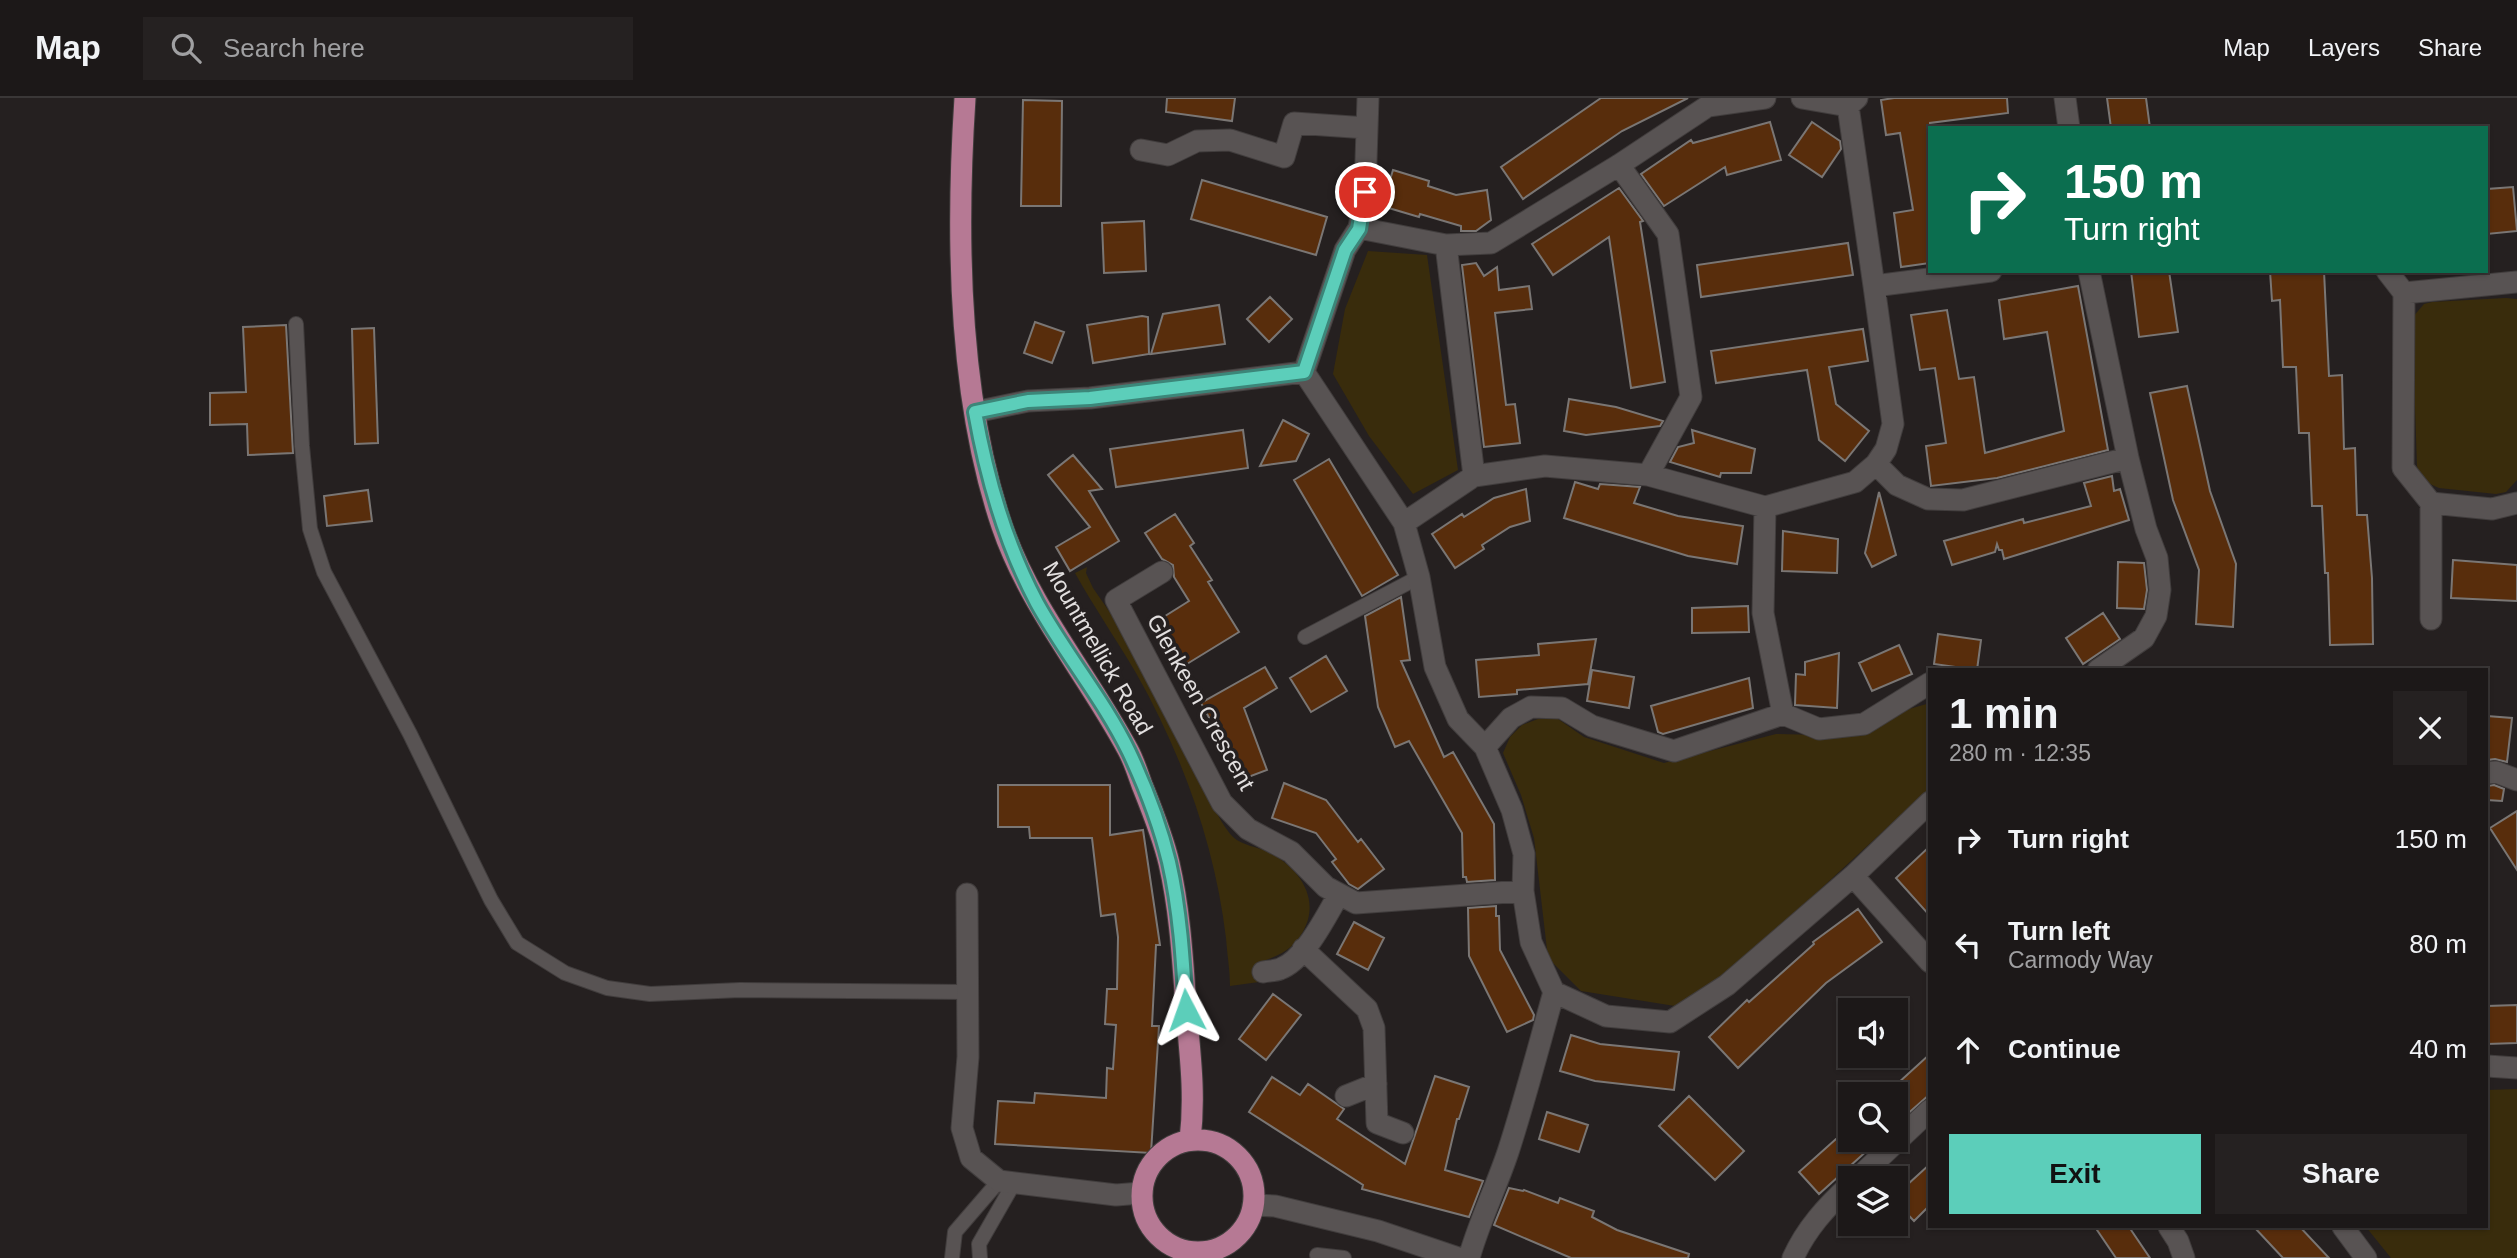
<!DOCTYPE html>
<meta charset="utf-8">
<style>
:root{--surface:#1c1818;--page:#252121;--text:#f1f3f6;--muted:#a0a0a2;--line:#3a3737;--accent:#5cceba}
body{margin:0;font-family:Helvetica,sans-serif;background:var(--page);color:var(--text);height:100vh;display:flex;flex-direction:column;font-size:26px;white-space:nowrap}
*{box-sizing:border-box;margin:0}
p{font-size:23px;color:var(--muted)}
.icon{flex:none;width:38px;height:38px;fill:none;stroke:currentColor;stroke-width:2;stroke-linecap:round;stroke-linejoin:round}
.map{position:relative;flex:1;overflow:hidden}
.panel{position:absolute;left:1928px;top:570px;width:560px;height:560px;display:flex;flex-direction:column;background:var(--surface);border-radius:0px;box-shadow:0 2px 5px #0004,0 0 0 2px var(--line)}
.panel>*{flex:none}
.guide{position:absolute;left:1928px;top:28px;width:560px;height:147px;border-radius:0px;box-shadow:0 2px 5px #0004,0 0 0 2px var(--line);background:#0b6e4f;color:#fff;overflow:hidden}
.controls{position:absolute;left:1838px;top:900px;display:grid;gap:14px}
.controls a{display:grid;place-items:center;width:70px;height:70px;border-radius:0px;background:var(--surface);box-shadow:0 2px 5px #0004,0 0 0 2px var(--line);font-size:35px}
.pin{position:absolute;display:grid;place-items:center;width:60px;height:60px;color:#fff;margin:-30px;border:4px solid #fff;border-radius:50%;box-shadow:0 2px 7px #0007}
.me{position:absolute;width:77px;margin:-38px;rotate:356deg;stroke-linejoin:round;filter:drop-shadow(0 0 5px #0008)}
.turn{display:flex;align-items:center;gap:24px;height:147px;padding:0 21px;font-size:32px}
.turn .icon{width:91px;height:91px;stroke-width:2.5}
.turn b{display:block;font-size:49px;line-height:60px}
.round{display:grid;place-items:center;flex:none;width:74px;height:74px;border-radius:0px;background:var(--page)}
.head{display:flex;align-items:center;justify-content:space-between;height:119px;padding:0 21px}
h1{font-size:42px;font-weight:700;line-height:52px}
.primary-button{display:flex;gap:14px;margin-top:auto;padding:14px 21px}
.primary-button a{flex:1;height:80px;border-radius:0px;background:var(--accent);color:#111;font-size:28px;font-weight:700;line-height:80px;text-align:center}
.primary-button a+a{background:var(--page);color:var(--text)}
ul{padding:0;list-style:none}
li{display:flex;align-items:center;gap:21px;height:105px;padding:0 21px}
li div{flex:1}
li b{display:block;font-size:26px}
li em{font-style:normal}
header{display:flex;align-items:center;gap:42px;box-sizing:border-box;height:98px;padding:0 35px;background:var(--surface);border-bottom:2px solid var(--line)}
header strong{font-size:33px}
nav{display:flex;gap:38px;margin-inline-start:auto;font-size:24px}
.search{width:490px;height:63px;background:var(--page);display:flex;align-items:center;gap:18px;box-sizing:border-box;padding:0 24px;border-radius:0px;color:var(--muted);font-size:26px}
.map>svg:first-child{display:block}
</style>
<header>
<strong>Map</strong>
<div class="search"><svg class="icon" aria-label="search" viewBox="0 0 24 24"><circle cx="10" cy="10" r="6"/><path d="M15 15l6 6"/></svg>Search here</div>
<nav><a>Map</a><a>Layers</a><a>Share</a></nav>
</header>
<div class="map">
<svg width="2517" height="1160" viewBox="0 0 2517 1160">
<rect width="100%" height="100%" fill="#252020"/>
<path fill="#392c0c" d="M 1368,153 L 1427,157 L 1458,372 L 1413,396 L 1369,338 L 1333,276 L 1345,211 Z
M 2506,200 L 2517,201 L 2517,382 L 2506,394 L 2496,396 L 2439,390 C 2428,386 2420,379 2417,368 L 2412,220 L 2424,206 L 2432,204 Z
M 1087,469 L 1086,475 L 1093,490 L 1129,542 L 1215,712 C 1220,721 1226,732 1233,739 C 1243,748 1256,748 1268,754 C 1295,767 1319,796 1306,827 C 1297,850 1280,858 1257,865 L 1259,884 L 1230,888 C 1230,872 1227,856 1226,840 C 1215,747 1182,656 1136,575 C 1116,541 1094,509 1075,475 Z
M 1930,605 L 1930,690 L 1722,882 L 1675,908 L 1581,893 L 1548,860 L 1534,740 L 1521,697 L 1503,655 L 1510,639 L 1522,627 L 1538,621 L 1558,621 L 1584,639 L 1664,665 L 1776,636 L 1819,637 Z
M 2517,991 L 2517,1160 L 2391,1160 L 2366,1129 L 2487,1129 L 2487,992 Z"/>
<path fill="#582d0c" stroke="#7a7674" stroke-width="2" d="M 1167,0 L 1235,0 L 1232,23 L 1166,14 Z
M 1601,0 L 1688,0 L 1622,33 L 1523,101 L 1501,69 Z
M 1894,0 L 2007,0 L 2008,15 L 1930,25 L 1930,165 L 1901,169 L 1894,115 L 1913,112 L 1900,35 L 1886,37 L 1881,2 Z
M 2107,0 L 2146,0 L 2150,30 L 2111,30 Z
M 1023,2 L 1062,3 L 1061,108 L 1021,108 Z
M 1770,24 L 1781,62 L 1727,77 L 1725,69 L 1664,108 L 1641,76 L 1691,42 L 1693,45 Z
M 1812,24 L 1840,43 L 1841,51 L 1822,79 L 1789,57 Z
M 1393,72 L 1429,83 L 1428,88 L 1456,97 L 1487,92 L 1491,122 L 1476,133 L 1461,133 L 1461,128 L 1420,116 L 1419,119 L 1382,108 Z
M 1202,82 L 1327,119 L 1316,157 L 1191,121 Z
M 2513,89 L 2517,133 L 2487,136 L 2487,91 Z
M 1619,90 L 1643,123 L 1640,124 L 1665,284 L 1631,290 L 1609,139 L 1553,177 L 1532,146 Z
M 1144,123 L 1146,173 L 1104,175 L 1102,125 Z
M 1848,145 L 1853,177 L 1701,199 L 1697,167 Z
M 1476,165 L 1484,178 L 1497,169 L 1499,192 L 1529,188 L 1532,211 L 1495,215 L 1506,307 L 1515,306 L 1520,345 L 1484,349 L 1462,167 Z
M 2131,173 L 2169,173 L 2178,234 L 2139,239 Z
M 2270,173 L 2324,173 L 2329,278 L 2342,277 L 2344,351 L 2355,350 L 2357,417 L 2367,417 L 2372,480 L 2373,546 L 2330,547 L 2328,475 L 2325,475 L 2322,408 L 2312,408 L 2309,335 L 2299,335 L 2296,269 L 2283,269 L 2280,202 L 2272,203 Z
M 2078,188 L 2108,352 L 1997,380 L 1931,388 L 1926,348 L 1946,345 L 1935,270 L 1920,272 L 1911,217 L 1947,212 L 1959,281 L 1974,279 L 1985,355 L 2064,333 L 2047,234 L 2004,241 L 1999,202 Z
M 1270,199 L 1292,221 L 1269,244 L 1247,221 Z
M 1219,207 L 1225,246 L 1151,256 L 1163,216 Z
M 1142,218 L 1148,219 L 1149,256 L 1093,265 L 1087,227 Z
M 1035,224 L 1064,234 L 1052,265 L 1024,255 Z
M 286,227 L 293,355 L 248,357 L 247,326 L 210,327 L 210,295 L 246,294 L 243,229 Z
M 374,230 L 378,345 L 355,346 L 352,231 Z
M 1863,231 L 1868,263 L 1829,269 L 1836,306 L 1869,333 L 1845,363 L 1819,342 L 1807,272 L 1716,285 L 1711,253 Z
M 2187,288 L 2210,393 L 2236,466 L 2233,529 L 2196,526 L 2199,472 L 2173,402 L 2150,295 Z
M 1569,301 L 1616,309 L 1663,323 L 1660,328 L 1586,337 L 1564,333 Z
M 1283,322 L 1309,336 L 1296,363 L 1260,368 Z
M 1243,332 L 1248,370 L 1116,389 L 1110,351 Z
M 1692,332 L 1755,351 L 1751,375 L 1721,375 L 1720,379 L 1670,364 L 1678,349 L 1694,345 Z
M 1073,357 L 1102,391 L 1089,393 L 1119,443 L 1070,473 L 1056,449 L 1090,429 L 1048,377 Z
M 1329,361 L 1398,477 L 1362,498 L 1294,382 Z
M 2112,378 L 2114,393 L 2120,391 L 2129,422 L 2004,461 L 2002,452 L 1999,452 L 1997,446 L 1995,454 L 1952,467 L 1944,443 L 2023,421 L 2024,425 L 2091,408 L 2084,385 Z
M 1575,384 L 1598,391 L 1600,386 L 1640,389 L 1634,405 L 1678,418 L 1743,428 L 1737,466 L 1688,458 L 1564,420 Z
M 1526,391 L 1530,423 L 1510,429 L 1482,447 L 1484,451 L 1455,470 L 1432,436 L 1462,416 L 1464,419 L 1494,400 Z
M 368,392 L 372,423 L 327,428 L 324,398 Z
M 1879,394 L 1896,457 L 1872,469 L 1865,455 Z
M 1175,416 L 1194,445 L 1190,448 L 1212,482 L 1208,484 L 1239,534 L 1182,569 L 1154,525 L 1189,503 L 1174,479 L 1173,467 L 1162,461 L 1145,435 Z
M 1783,433 L 1838,441 L 1837,475 L 1782,473 Z
M 2453,462 L 2517,467 L 2517,503 L 2451,500 Z
M 2118,464 L 2144,465 L 2147,492 L 2144,511 L 2117,510 Z
M 1401,499 L 1410,562 L 1401,563 L 1444,659 L 1453,654 L 1494,726 L 1495,782 L 1467,784 L 1466,779 L 1463,779 L 1462,735 L 1409,643 L 1395,649 L 1378,609 L 1365,518 Z
M 1748,508 L 1749,534 L 1692,535 L 1692,510 Z
M 2103,515 L 2120,541 L 2083,566 L 2066,540 Z
M 1938,536 L 1981,542 L 1977,572 L 1934,566 Z
M 1596,541 L 1588,586 L 1517,592 L 1517,596 L 1479,599 L 1476,562 L 1539,557 L 1538,546 Z
M 1899,547 L 1912,576 L 1872,593 L 1859,565 Z
M 1839,555 L 1837,610 L 1795,607 L 1796,576 L 1805,577 L 1805,564 Z
M 1326,558 L 1347,593 L 1311,614 L 1290,580 Z
M 1265,569 L 1277,590 L 1244,610 L 1267,672 L 1235,684 L 1209,626 L 1212,625 L 1201,605 Z
M 1592,572 L 1634,579 L 1629,610 L 1587,603 Z
M 1749,580 L 1753,610 L 1663,636 L 1658,634 L 1651,608 Z
M 2487,618 L 2512,620 L 2507,664 L 2495,661 L 2487,662 Z
M 1284,685 L 1326,702 L 1358,744 L 1361,741 L 1384,771 L 1358,791 L 1349,786 L 1332,764 L 1336,761 L 1316,735 L 1272,720 Z
M 998,687 L 1110,687 L 1110,737 L 1143,732 L 1160,847 L 1156,847 L 1152,928 L 1159,928 L 1151,1055 L 995,1046 L 998,1003 L 1034,1005 L 1035,995 L 1106,1000 L 1107,970 L 1113,971 L 1116,927 L 1105,926 L 1107,891 L 1117,891 L 1118,839 L 1115,816 L 1101,818 L 1092,740 L 1030,740 L 1029,729 L 998,729 Z
M 2494,687 L 2504,691 L 2502,703 L 2487,702 L 2487,688 Z
M 2517,713 L 2517,772 L 2490,730 Z
M 1930,748 L 1930,818 L 1896,780 Z
M 1496,808 L 1496,818 L 1499,818 L 1500,852 L 1534,917 L 1533,922 L 1507,934 L 1469,858 L 1468,810 Z
M 1858,811 L 1882,844 L 1826,885 L 1738,970 L 1709,939 L 1747,902 L 1749,904 L 1814,846 L 1813,844 Z
M 1354,824 L 1384,840 L 1368,872 L 1337,856 Z
M 1273,896 L 1301,917 L 1266,962 L 1239,941 Z
M 2517,907 L 2517,945 L 2487,946 L 2487,908 Z
M 1571,937 L 1600,946 L 1679,954 L 1674,992 L 1595,983 L 1560,973 Z
M 1930,956 L 1930,996 L 1895,1027 L 1895,996 L 1886,996 Z
M 1435,978 L 1469,989 L 1459,1021 L 1457,1021 L 1445,1072 L 1483,1083 L 1469,1119 L 1362,1091 L 1363,1087 L 1249,1014 L 1272,979 L 1300,997 L 1308,986 L 1344,1011 L 1337,1021 L 1405,1066 Z
M 1689,998 L 1744,1053 L 1715,1082 L 1659,1028 Z
M 1547,1014 L 1588,1027 L 1579,1054 L 1539,1041 Z
M 1836,1041 L 1880,1041 L 1819,1096 L 1799,1074 Z
M 1930,1066 L 1930,1107 L 1914,1123 L 1895,1103 L 1895,1098 Z
M 1509,1090 L 1523,1093 L 1524,1092 L 1558,1105 L 1560,1100 L 1594,1113 L 1592,1119 L 1617,1132 L 1689,1156 L 1688,1160 L 1571,1160 L 1494,1127 Z
M 2095,1129 L 2129,1129 L 2150,1160 L 2116,1160 Z
M 2254,1129 L 2300,1129 L 2329,1160 L 2283,1160 Z"/>
<g fill="none" stroke-linecap="round" stroke-linejoin="round">
<g stroke="#413d3d" stroke-width="16">
<path id="lane" d="M 296,226 L 302,348 L 310,431 L 324,474 L 410,636 L 491,802 L 517,845 L 565,875 L 607,890 L 650,896 L 740,892 L 968,894
M 1305,539 L 1419,479
M 1317,1157 L 1344,1160
M 952,1160 L 955,1134 L 999,1083
M 980,1160 L 979,1146 L 1014,1085"/>
</g>
<g stroke="#413d3d" stroke-width="23">
<path id="street" d="M 1802,0 L 1848,8 L 1857,0
M 2065,0 L 2069,30
M 1848,8 L 1874,188 L 1991,173
M 1141,52 L 1168,57 L 1197,43 L 1230,42 L 1284,59 L 1294,25 L 1367,30
M 1619,67 L 1668,136 L 1691,299 L 1648,377
M 1359,130 L 1446,147 L 1491,145 L 1619,67 L 1708,8 L 1765,0
M 1446,147 L 1474,378
M 2089,173 L 2128,360 L 2146,431 L 2157,460 L 2160,492 L 2156,518 L 2144,540 L 2098,572
M 2387,173 L 2404,195
M 1874,188 L 1893,326 L 1886,351 L 1876,366
M 1304,274 L 1404,425 L 1474,378 L 1545,368 L 1648,377 L 1765,409 L 1855,384 L 1876,366 L 1897,387 L 1928,401 L 1963,402 L 2128,360
M 1304,274 L 1345,152 L 1359,130 L 1365,94 L 1368,0
M 975,314 L 1028,303 L 1090,300 L 1304,274
M 2431,405 L 2492,411 L 2517,405
M 1765,409 L 1763,515 L 1783,616
M 1404,425 L 1419,479 L 1435,569 L 1458,621 L 1485,649 L 1512,712 L 1524,756 L 1523,793 L 1531,844 L 1554,894
M 1162,474 L 1116,502 L 1222,705 L 1248,731 L 1291,754 L 1326,789 L 1356,805 L 1523,793
M 2431,521 L 2431,405 L 2403,370 L 2404,195 L 2517,184
M 1485,649 L 1511,620 L 1531,609 L 1562,610 L 1592,628 L 1674,653 L 1783,616 L 1819,631 L 1864,626 L 1930,585
M 2487,675 L 2496,674 L 2517,682
M 1853,778 L 1930,864
M 967,796 L 968,959 L 962,1030 L 971,1060 L 999,1083 L 1116,1097 L 1141,1095
M 1303,851 L 1367,911 L 1374,930 L 1377,1025 L 1403,1035
M 1263,874 C 1268,873 1275,873 1280,871 C 1305,862 1326,818 1339,796
M 2487,968 L 2517,970
M 1346,998 L 1376,986
M 1858,1080 L 1930,1012
M 1253,1107 L 1275,1108 L 1378,1133 L 1458,1160
M 2169,1129 L 2178,1143 L 2184,1160
M 2343,1129 L 2366,1160
M 1469,1160 C 1479,1124 1496,1090 1508,1054 C 1525,1002 1539,947 1554,894 L 1606,918 L 1670,924 L 1727,887 L 1853,778 L 1930,704
M 1793,1160 C 1806,1131 1826,1109 1850,1087"/>
</g>
<g stroke="#413d3d" stroke-width="23">
<path id="primary" d="M 965,0 C 956,136 958,299 1002,428 C 1030,510 1088,577 1128,652 C 1134,663 1138,676 1142,687 C 1152,712 1163,739 1169,765 C 1181,817 1183,870 1187,922 C 1191,964 1195,1001 1190,1042
M1142 1098a56 56 0 1 1 112 0a56 56 0 1 1-112 0Z"/>
</g>
<use href="#lane" stroke="#585353" stroke-width="14"/>
<use href="#street" stroke="#585353" stroke-width="21"/>
<use href="#primary" stroke="#b67994" stroke-width="21"/>
</g>
<g fill="none" stroke-linecap="round" stroke-linejoin="round">
<g stroke="#3c8679" stroke-width="18">
<path id="route" d="M 1186,912 C 1183,862 1180,812 1169,764 C 1160,727 1145,688 1129,654 C 1104,602 1065,556 1037,505 C 1005,445 987,381 975,314 L 1028,303 L 1090,300 L 1304,274 L 1345,152 L 1359,131 L 1365,94"/>
</g>
<use href="#route" stroke="#5cceba" stroke-width="12"/>
</g>
<g text-anchor="middle" dominant-baseline="central" stroke-width="7" stroke-linejoin="round" paint-order="stroke">
<g font-size="23" fill="#e2dfdf" stroke="#252020">
<text transform="translate(1098 550) rotate(60)">Mountmellick Road</text>
<text transform="translate(1201 604) rotate(61)">Glenkeen Crescent</text>
</g>
</g>
</svg>
<div class="controls">
<a><svg class="icon" aria-label="sound" viewBox="0 0 24 24"><path d="M4 9h4l5-4v14l-5-4H4zM17 9q2 3 0 6"/></svg></a>
<a><svg class="icon" aria-label="search" viewBox="0 0 24 24"><circle cx="10" cy="10" r="6"/><path d="M15 15l6 6"/></svg></a>
<a><svg class="icon" aria-label="layers" viewBox="0 0 24 24"><path d="M12 4l9 5-9 5-9-5zM3 14l9 5 9-5"/></svg></a>
</div>
<div class="pin" style="left:1365px;top:94px;background:#d93025"><svg class="icon" aria-label="arrive" viewBox="0 0 24 24"><path d="M6 21V4h12l-3 4 3 4H6"/></svg></div>
<svg class="me" style="left:1186px;top:912px" viewBox="-20 -20 40 40"><path d="M0-17L14 15 0 8-14 15z" fill="#5cceba" stroke="#fff" stroke-width="4"/></svg>
<div class="guide">
<div class="turn"><svg class="icon" aria-label="right" viewBox="0 0 24 24"><path d="M7 20v-9h11M14 6l5 5-5 5"/></svg><div><b>150 m</b>Turn right</div></div>
</div>
<section class="panel">
<div class="head"><div><h1>1 min</h1><p>280 m · 12:35</p></div><a class="round"><svg class="icon" aria-label="close" viewBox="0 0 24 24"><path d="M6 6l12 12M18 6L6 18"/></svg></a></div>
<ul>
<li><svg class="icon" aria-label="right" viewBox="0 0 24 24"><path d="M7 20v-9h11M14 6l5 5-5 5"/></svg><div><b>Turn right</b></div><em>150 m</em></li>
<li><svg class="icon" aria-label="left" viewBox="0 0 24 24"><path d="M17 20v-9H6M10 6l-5 5 5 5"/></svg><div><b>Turn left</b><p>Carmody Way</p></div><em>80 m</em></li>
<li><svg class="icon" aria-label="ahead" viewBox="0 0 24 24"><path d="M12 20V5M6 11l6-6 6 6"/></svg><div><b>Continue</b></div><em>40 m</em></li>
</ul>
<div class="primary-button"><a>Exit</a><a>Share</a></div>
</section>
</div>
